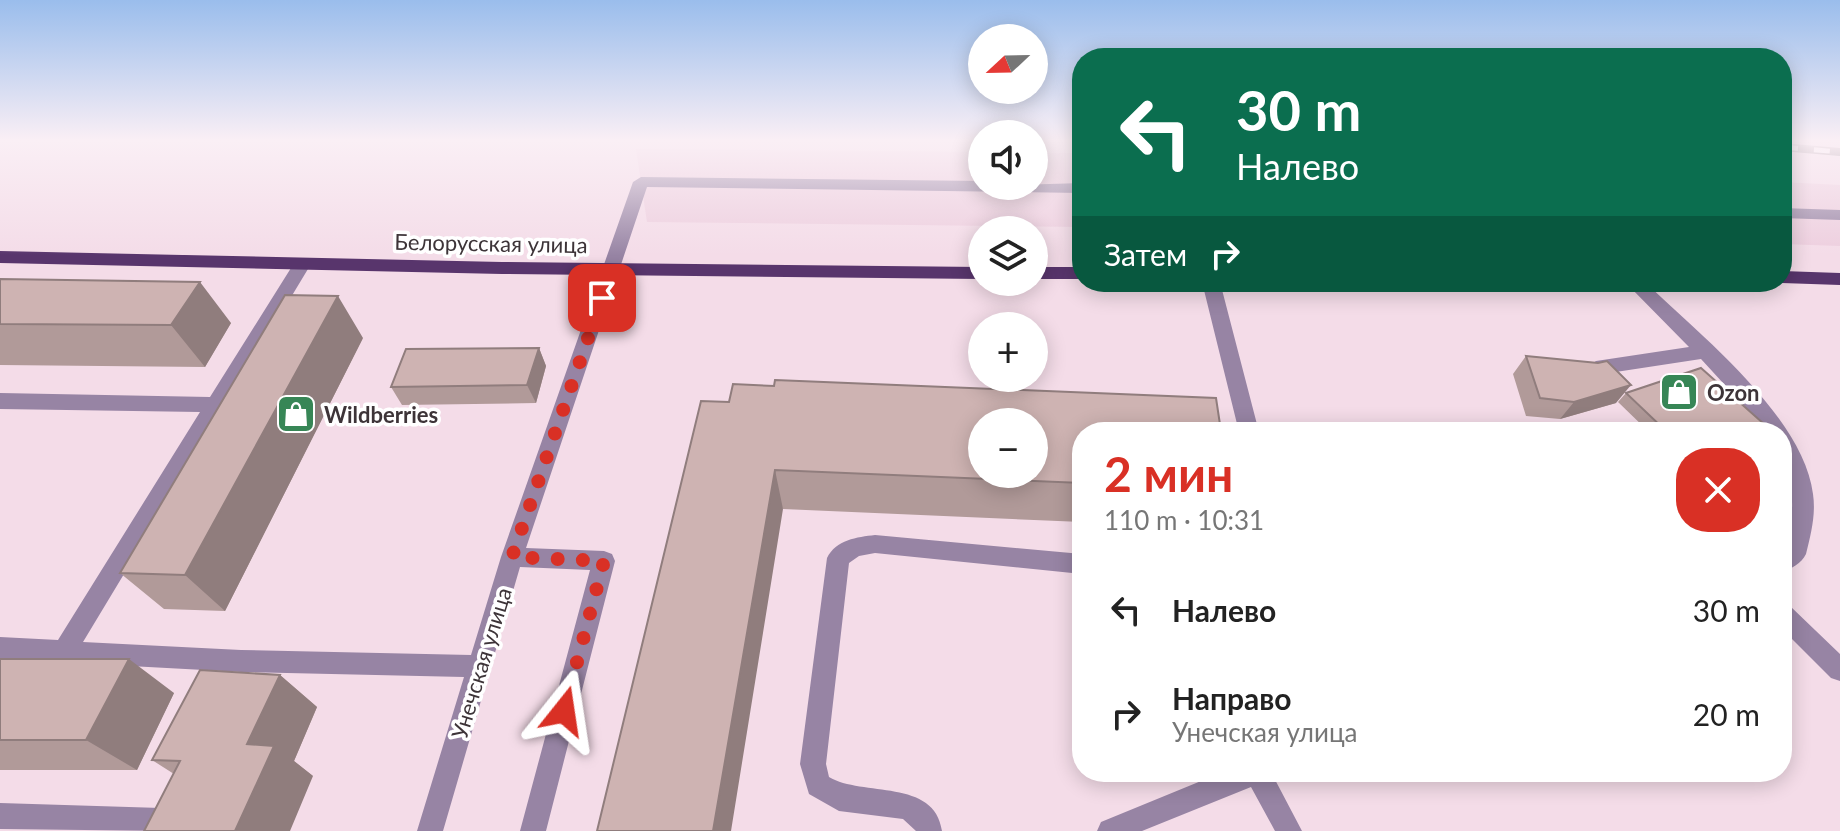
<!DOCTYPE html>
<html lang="ru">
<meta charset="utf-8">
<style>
:root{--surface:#fff;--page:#f6f6f6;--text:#222;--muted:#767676;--accent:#d93025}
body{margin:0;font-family:Lato,sans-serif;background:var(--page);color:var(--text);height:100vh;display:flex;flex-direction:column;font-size:30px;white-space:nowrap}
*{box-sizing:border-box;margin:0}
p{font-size:26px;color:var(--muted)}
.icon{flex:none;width:44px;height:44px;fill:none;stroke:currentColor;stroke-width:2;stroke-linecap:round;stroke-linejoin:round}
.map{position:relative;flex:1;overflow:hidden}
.drawer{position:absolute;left:1072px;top:422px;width:720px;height:360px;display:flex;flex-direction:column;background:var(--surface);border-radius:32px;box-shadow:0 4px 20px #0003}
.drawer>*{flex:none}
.banner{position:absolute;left:1072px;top:48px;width:720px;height:244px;border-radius:32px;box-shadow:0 4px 20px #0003;background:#0b6e4f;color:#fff;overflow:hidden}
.needle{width:52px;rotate:248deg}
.controls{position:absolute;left:968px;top:24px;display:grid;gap:16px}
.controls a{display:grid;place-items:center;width:80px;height:80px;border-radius:50%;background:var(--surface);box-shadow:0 4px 20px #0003;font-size:40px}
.pin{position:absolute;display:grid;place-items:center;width:68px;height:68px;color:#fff;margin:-34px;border-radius:16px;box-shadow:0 4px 12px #0006}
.me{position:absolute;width:88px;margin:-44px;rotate:15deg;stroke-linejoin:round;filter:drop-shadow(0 0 6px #0008)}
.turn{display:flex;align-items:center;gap:28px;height:168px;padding:0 32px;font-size:36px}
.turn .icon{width:104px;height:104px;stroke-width:2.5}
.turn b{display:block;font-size:56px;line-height:68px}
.then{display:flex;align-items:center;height:76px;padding:0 32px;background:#0003;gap:16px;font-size:30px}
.round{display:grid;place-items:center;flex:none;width:84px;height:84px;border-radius:32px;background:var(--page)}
.headline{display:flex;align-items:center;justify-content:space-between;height:136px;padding:0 32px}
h1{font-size:48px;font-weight:700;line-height:60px;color:var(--accent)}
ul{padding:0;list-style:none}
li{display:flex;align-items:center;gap:24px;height:104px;padding:0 32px}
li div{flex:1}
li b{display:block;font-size:30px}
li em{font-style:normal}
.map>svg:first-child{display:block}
</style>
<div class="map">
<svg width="1840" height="831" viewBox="0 0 1840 831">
<rect width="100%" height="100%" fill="#f4dce8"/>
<path fill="#edcede" d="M 636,149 L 982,152 L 982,186 L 1034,186 L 1034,153 L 1082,153 L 1082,227 L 647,222 Z
M 1782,182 L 1840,185 L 1840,246 L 1782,244 Z"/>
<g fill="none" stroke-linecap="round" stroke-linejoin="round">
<path fill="#9784a4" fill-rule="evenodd" d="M 641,177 L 982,181 L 982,186 L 1082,183 L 1082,193 L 647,187 L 526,548 L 604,551 L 612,554 L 615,561 L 546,831 L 520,831 L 590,570 L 520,567 L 443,831 L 417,831 L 464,677 L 241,672 L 0,659 L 0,637 L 58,640 L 200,412 L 0,409 L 0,393 L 210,397 L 296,260 L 302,258 L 311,264 L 83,642 L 241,650 L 471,655 L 501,557 L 633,182 Z
M 1782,208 L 1840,210 L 1840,220 L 1782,218 Z
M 1202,282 L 1220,282 L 1259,432 L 1239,432 Z
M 1625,282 L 1645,282 C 1699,334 1803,416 1813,494 C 1816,514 1811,534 1806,554 C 1801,564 1792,568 1782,572 C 1782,548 1793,528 1792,502 C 1792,486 1784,473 1782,458 C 1781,450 1782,440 1782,432 L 1768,432 L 1701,359 L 1596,375 L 1589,373 L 1586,368 L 1596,361 L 1689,347 Z
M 875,535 L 1082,554 L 1082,574 L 875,553 L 859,556 L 849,563 L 826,764 L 829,777 C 862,797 935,778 942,831 L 916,831 L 903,819 L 839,811 L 809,794 L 800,764 L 827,558 C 836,540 857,537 875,535 Z
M 1782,603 L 1790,606 L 1840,654 L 1840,681 L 1831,678 L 1782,629 Z
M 1223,772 L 1271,772 L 1302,831 L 1275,831 L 1251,787 L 1142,831 L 1097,831 L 1101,822 Z
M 0,803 L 161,808 L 170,812 L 174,821 L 169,831 L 0,829 Z"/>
<path fill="#58356c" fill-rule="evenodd" d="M 0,251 L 502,262 L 982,267 L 982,279 L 502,274 L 0,263 Z
M 1034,267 L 1082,267 L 1082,279 L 1034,279 Z
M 1782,271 L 1840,273 L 1840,285 L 1782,283 L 1778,282 L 1782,282 Z"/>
<g stroke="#807178" stroke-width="8">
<path id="rail" d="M 1782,147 L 1840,152"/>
</g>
<use href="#rail" stroke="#fff" stroke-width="5" stroke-dasharray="16" stroke-linecap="butt"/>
</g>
<path fill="#b19a99" d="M 0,279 L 231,323 L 205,367 L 0,365 Z
M 363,338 L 225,611 L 164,609 L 120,573 Z
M 539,348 L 546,366 L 536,403 L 402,405 L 391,387 Z
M 1526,356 L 1616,403 L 1560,419 L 1526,416 L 1513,374 Z
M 1626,393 L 1773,432 L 1649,432 L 1618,402 Z
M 701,401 L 1082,432 L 1082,522 L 783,509 Z
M 0,659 L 174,693 L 137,770 L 0,770 Z
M 280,675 L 317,707 L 294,761 L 313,776 L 174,774 L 152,760 Z"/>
<path fill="#907d7d" d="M 200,282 L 231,323 L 205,367 L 171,325 Z
M 338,296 L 363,338 L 225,611 L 185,575 Z
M 539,348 L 546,366 L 536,403 L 527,385 Z
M 1631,385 L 1616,403 L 1560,419 L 1574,402 Z
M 775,470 L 783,509 L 731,831 L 713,831 Z
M 129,659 L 174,693 L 137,770 L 86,740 Z
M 280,675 L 317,707 L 294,761 L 313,776 L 290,831 L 235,831 L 247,744 Z"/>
<path fill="#ceb3b2" stroke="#907d7d" stroke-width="2" fill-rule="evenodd" d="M 0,279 L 200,282 L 171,325 L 0,324 Z
M 285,295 L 338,296 L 185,575 L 120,573 Z
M 539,348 L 527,385 L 391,387 L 406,349 Z
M 1526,356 L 1598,363 L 1607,361 L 1631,385 L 1574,402 L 1540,398 Z
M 1701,368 L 1773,432 L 1667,432 L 1626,393 Z
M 775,380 L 1216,398 L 1221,431 L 1236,432 L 1082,432 L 1082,483 L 775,470 L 713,831 L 597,831 L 701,401 L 729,402 L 733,384 L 774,386 ZM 982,422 L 1034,422 L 1034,474 L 982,474 Z
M 0,659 L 129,659 L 86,740 L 0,740 Z
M 200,670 L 280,675 L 247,744 L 274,746 L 235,831 L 144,831 L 180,761 L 152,760 Z"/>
<linearGradient id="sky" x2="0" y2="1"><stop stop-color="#9abdec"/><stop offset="0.55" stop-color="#faeff5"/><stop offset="1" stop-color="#faeff5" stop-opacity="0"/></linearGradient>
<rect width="1840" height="255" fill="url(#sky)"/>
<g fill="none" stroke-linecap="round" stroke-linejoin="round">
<path stroke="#d93025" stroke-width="14" stroke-dasharray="0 25.2" d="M 564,711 L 604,561 L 512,557 L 602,298"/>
</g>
<defs>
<g id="shop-square" transform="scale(2)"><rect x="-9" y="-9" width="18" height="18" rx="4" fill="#378656" stroke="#fff"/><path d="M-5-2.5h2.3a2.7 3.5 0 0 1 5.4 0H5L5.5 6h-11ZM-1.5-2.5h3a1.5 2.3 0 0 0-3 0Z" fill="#fff"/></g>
</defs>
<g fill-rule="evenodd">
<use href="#shop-square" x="1679" y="392"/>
<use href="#shop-square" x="296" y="414"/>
</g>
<g text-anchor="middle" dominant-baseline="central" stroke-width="7" stroke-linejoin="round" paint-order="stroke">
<g font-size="22" fill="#3d3438" stroke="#fff">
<text transform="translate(491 243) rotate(1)">Белорусская улица</text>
<text transform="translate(481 663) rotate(-73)">Унечская улица</text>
</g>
<g font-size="22" font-weight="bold" fill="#3d3438" stroke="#fff" text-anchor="start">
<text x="1707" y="392">Ozon</text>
<text x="324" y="414">Wildberries</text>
</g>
</g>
</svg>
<div class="controls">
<a><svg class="needle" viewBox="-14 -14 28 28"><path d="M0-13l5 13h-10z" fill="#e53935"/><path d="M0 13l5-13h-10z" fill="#767676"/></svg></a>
<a><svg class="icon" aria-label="sound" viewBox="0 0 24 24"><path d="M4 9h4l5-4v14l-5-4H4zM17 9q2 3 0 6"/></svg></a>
<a><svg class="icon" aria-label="layers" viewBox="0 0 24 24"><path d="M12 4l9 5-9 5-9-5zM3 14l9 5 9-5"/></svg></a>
<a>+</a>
<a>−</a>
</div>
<div class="pin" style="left:602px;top:298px;background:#d93025"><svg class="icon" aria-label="arrive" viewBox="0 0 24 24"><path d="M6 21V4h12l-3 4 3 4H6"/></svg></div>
<svg class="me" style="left:564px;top:711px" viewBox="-20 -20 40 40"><path d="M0-17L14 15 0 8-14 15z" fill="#d93025" stroke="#fff" stroke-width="4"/></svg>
<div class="banner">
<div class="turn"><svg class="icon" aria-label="left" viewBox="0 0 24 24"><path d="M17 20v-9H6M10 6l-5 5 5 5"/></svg><div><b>30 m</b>Налево</div></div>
<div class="then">Затем<svg class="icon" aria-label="right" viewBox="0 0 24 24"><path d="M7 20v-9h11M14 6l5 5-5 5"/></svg></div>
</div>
<section class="drawer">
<div class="headline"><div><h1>2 мин</h1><p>110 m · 10:31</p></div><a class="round" style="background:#d93025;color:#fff"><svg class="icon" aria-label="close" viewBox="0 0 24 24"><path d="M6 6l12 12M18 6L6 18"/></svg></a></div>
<ul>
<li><svg class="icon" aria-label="left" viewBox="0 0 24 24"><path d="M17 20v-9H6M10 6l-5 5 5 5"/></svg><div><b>Налево</b></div><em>30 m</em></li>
<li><svg class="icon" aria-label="right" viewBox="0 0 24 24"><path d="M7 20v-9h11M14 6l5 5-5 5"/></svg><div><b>Направо</b><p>Унечская улица</p></div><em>20 m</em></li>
</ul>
</section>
</div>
